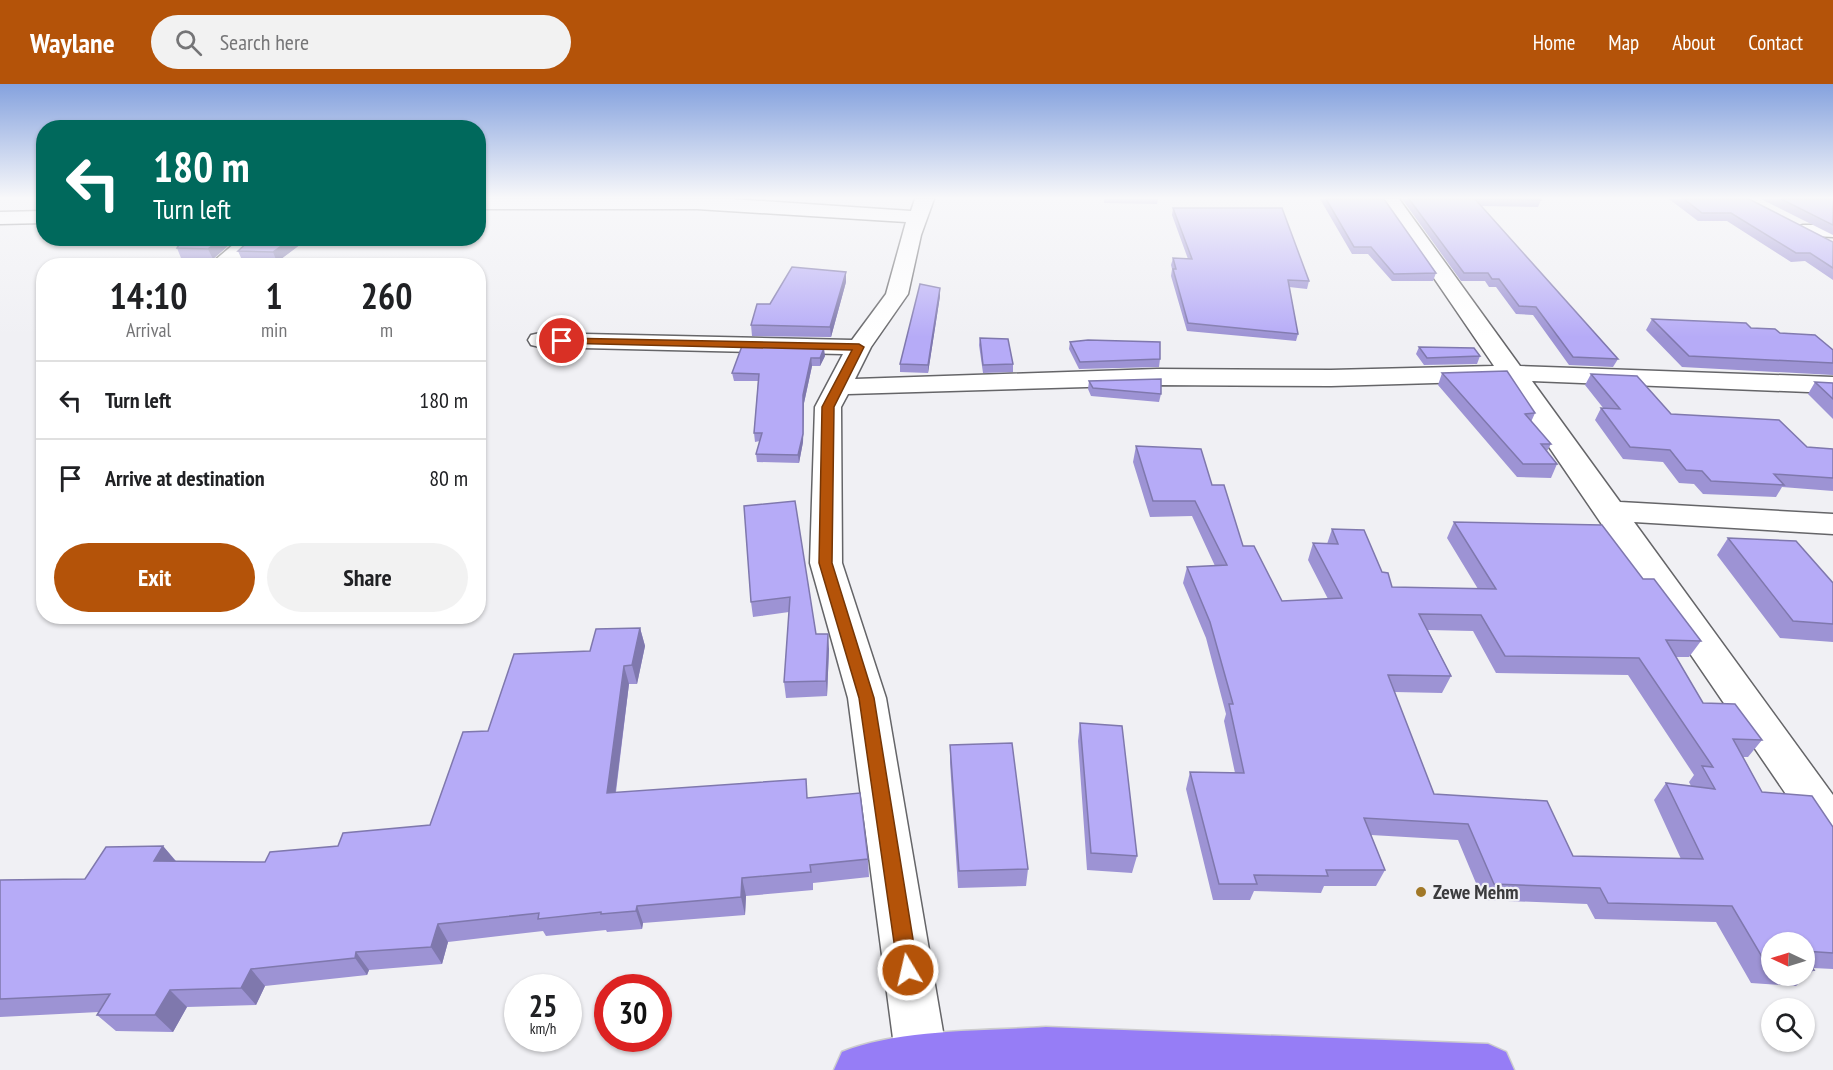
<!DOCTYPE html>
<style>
:root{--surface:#fff;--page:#f2f2f2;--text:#202124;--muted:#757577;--line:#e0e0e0;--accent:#b45309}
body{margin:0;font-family:"PT Sans Narrow",sans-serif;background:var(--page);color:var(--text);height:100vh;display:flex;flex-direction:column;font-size:22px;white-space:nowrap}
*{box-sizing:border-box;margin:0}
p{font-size:20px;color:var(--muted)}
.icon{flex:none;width:33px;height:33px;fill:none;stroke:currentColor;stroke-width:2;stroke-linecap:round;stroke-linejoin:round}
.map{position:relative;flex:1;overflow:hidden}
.side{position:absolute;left:36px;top:174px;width:450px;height:366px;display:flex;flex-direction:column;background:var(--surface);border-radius:24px;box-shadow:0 2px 4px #0004}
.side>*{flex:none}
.guide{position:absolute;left:36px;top:36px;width:450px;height:126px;border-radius:24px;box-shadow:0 2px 4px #0004;background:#00695c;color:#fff;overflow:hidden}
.needle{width:39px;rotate:274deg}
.tools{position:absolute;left:1761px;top:848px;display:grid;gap:12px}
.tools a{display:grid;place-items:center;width:54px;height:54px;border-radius:50%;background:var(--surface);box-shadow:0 2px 4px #0004;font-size:30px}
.speed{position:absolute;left:504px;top:890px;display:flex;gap:12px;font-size:30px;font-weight:700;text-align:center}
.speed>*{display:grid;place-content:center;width:78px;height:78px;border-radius:50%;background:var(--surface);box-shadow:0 2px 4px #0004;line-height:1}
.speed small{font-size:15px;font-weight:400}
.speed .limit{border:9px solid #d22;background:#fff;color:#111}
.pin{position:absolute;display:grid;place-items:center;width:51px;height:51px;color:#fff;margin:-26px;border:3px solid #fff;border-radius:50%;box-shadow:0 2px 6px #0007}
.me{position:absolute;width:66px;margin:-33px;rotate:351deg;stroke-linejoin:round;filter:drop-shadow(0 0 4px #0008)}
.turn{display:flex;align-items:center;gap:21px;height:126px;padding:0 18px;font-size:27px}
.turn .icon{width:78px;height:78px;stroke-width:2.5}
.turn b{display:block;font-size:42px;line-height:51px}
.eta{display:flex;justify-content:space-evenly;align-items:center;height:102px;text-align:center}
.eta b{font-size:36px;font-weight:700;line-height:42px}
.cta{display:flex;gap:12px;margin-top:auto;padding:12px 18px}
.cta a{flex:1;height:69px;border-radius:36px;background:var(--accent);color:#fff;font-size:24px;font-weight:700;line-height:69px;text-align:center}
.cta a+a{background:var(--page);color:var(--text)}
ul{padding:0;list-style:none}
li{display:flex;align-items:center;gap:18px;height:78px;padding:0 18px;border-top:2px solid var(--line)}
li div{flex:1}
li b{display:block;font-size:22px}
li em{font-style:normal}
header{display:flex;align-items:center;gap:36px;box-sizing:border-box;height:84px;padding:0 30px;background:var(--accent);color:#fff}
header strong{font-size:28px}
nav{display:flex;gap:33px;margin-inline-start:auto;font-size:21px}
.search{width:420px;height:54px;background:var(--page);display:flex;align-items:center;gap:15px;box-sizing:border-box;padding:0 21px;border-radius:33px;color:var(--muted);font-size:22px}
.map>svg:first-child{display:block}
</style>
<header>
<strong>Waylane</strong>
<div class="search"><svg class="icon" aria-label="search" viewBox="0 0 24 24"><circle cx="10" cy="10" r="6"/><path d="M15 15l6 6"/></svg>Search here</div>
<nav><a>Home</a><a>Map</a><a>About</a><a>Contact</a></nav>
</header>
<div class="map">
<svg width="1833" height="986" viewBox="0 0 1833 986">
<rect width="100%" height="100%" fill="#f0f0f4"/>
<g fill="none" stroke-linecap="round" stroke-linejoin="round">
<g stroke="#656568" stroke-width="3">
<path id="minor" d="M 478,115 L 730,115 L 911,127 L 915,115 L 934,115 L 921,151 L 908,210 L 871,263 L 855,295 L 1157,285 L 1331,286 L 1494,282 L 1380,115 L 1399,115 L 1520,282 L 1833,293 L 1833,309 L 1532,297 L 1620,418 L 1833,430 L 1833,450 L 1634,438 L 1833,711 L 1833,762 L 1818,757 L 1504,297 L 1331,302 L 1157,301 L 848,310 L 841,323 L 842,479 L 886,614 L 948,977 L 944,986 L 900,986 L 896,977 L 848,614 L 810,479 L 815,323 L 843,270 L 540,263 L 531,261 L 528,256 L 531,251 L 540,249 L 852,256 L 886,210 L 906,138 L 697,125 L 478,125 Z
M 44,127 L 44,139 L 0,140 L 0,128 Z
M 1803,141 L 1833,141 L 1833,153 L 1796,151 L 1793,147 L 1796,143 Z
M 241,154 L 264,154 L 232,182 L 208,182 Z"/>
</g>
<g stroke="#cccccd" stroke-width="3">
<path id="highway" d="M 1046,943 L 1488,960 L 1506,968 L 1514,986 L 834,986 L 842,968 C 898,945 985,947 1046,943 Z"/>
</g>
<use href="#minor" fill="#fff" fill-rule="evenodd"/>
<use href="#highway" fill="#967df6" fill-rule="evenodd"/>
</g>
<path fill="#9d93d4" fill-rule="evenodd" d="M 1104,115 L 1158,115 L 1157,120 L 1104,119 Z
M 1320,115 L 1384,115 L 1436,189 L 1433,197 L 1392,197 L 1368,170 L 1352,170 Z
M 1402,115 L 1540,115 L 1541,116 L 1538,123 L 1481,122 L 1618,275 L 1613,283 L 1569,281 L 1533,231 L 1516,230 L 1496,203 L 1489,203 L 1485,197 L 1461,197 Z
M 1669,115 L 1749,115 L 1833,158 L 1833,196 L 1805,177 L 1791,178 L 1727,137 L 1698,137 Z
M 1761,115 L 1833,115 L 1833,151 Z
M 1173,124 L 1309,197 L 1307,205 L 1289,203 L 1298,250 L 1296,257 L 1187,247 L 1171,192 L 1172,185 L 1171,181 L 1173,174 L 1188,175 L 1172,131 Z
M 237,154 L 213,175 L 181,174 L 177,164 Z
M 252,154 L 309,154 L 277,178 L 242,176 L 238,167 Z
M 846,198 L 831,253 L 752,252 L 751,241 L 770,220 Z
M 940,212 L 928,289 L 900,288 L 900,280 Z
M 1652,235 L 1751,244 L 1780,249 L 1833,266 L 1833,291 L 1682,283 L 1646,246 Z
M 980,254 L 1013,280 L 1013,288 L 983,289 L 979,261 Z
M 1070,258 L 1160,275 L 1159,283 L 1079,285 L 1069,265 Z
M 1419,263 L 1480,272 L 1477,280 L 1424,281 L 1416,270 Z
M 825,272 L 820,282 L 812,282 L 804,319 L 803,358 L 799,379 L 757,378 L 756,370 L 760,357 L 755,358 L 754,349 L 758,297 L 734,297 L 732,289 Z
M 1442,289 L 1535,329 L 1531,338 L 1551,360 L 1547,367 L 1557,380 L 1551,394 L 1517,393 L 1438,301 Z
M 1591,290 L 1671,330 L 1807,363 L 1833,365 L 1833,407 L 1782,403 L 1776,413 L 1703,410 L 1694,400 L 1679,399 L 1663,378 L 1623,375 L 1595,336 L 1601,324 L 1604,325 L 1585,301 Z
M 1089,297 L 1161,310 L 1159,318 L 1091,312 L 1088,305 Z
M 1815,298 L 1833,299 L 1833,335 L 1808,310 Z
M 1136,362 L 1212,401 L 1243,462 L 1282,517 L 1328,515 L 1308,476 L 1313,459 L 1327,460 L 1332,445 L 1382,488 L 1392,503 L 1478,505 L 1447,454 L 1454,438 L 1643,495 L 1701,557 L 1689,573 L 1676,573 L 1703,619 L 1762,656 L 1748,673 L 1743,673 L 1762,708 L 1833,743 L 1833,885 L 1813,884 L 1814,886 L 1796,902 L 1751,899 L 1716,838 L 1595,835 L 1587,820 L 1483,816 L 1458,756 L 1371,751 L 1385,786 L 1376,802 L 1324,802 L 1321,809 L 1254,807 L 1250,816 L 1213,816 L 1186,705 L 1190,688 L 1235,689 L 1224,637 L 1226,630 L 1206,554 L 1183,499 L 1187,483 L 1215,482 L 1192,432 L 1150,433 L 1133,378 ZM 1428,546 L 1473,547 L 1496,589 L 1628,591 L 1694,691 L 1689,698 L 1691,702 L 1666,699 L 1654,716 L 1681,775 L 1573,772 L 1434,710 L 1394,608 L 1442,609 L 1451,592 ZM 1772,858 L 1804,858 L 1804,891 L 1772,891 Z
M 744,422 L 816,550 L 829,565 L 827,612 L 786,614 L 784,598 L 789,528 L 753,533 L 751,518 Z
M 1728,454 L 1833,499 L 1833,558 L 1780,554 L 1717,471 Z
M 640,544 L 645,562 L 637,600 L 629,600 L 616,708 L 808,714 L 868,775 L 869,793 L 813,799 L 813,806 L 746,812 L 745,831 L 643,839 L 642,845 L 607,848 L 606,846 L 546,852 L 543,847 L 448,858 L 442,880 L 369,886 L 367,891 L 265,902 L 256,921 L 187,923 L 173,948 L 116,947 L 97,931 L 99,928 L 0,933 L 0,796 L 85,795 L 163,762 L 176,777 L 265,778 L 430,741 L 590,567 Z
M 1080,639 L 1137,772 L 1132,789 L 1087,786 L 1078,657 Z
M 950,661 L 1028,785 L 1026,802 L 958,804 L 950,679 Z"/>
<path fill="#7f78ad" d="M 222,154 L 237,154 L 213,175 L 208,165 Z
M 292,154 L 309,154 L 277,178 L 273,168 Z
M 846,188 L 846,198 L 831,253 L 830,243 Z
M 940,204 L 940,212 L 928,289 L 928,281 Z
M 824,264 L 825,272 L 820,282 L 820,274 Z
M 811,274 L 812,282 L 804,319 L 803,358 L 799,379 L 798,371 L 803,311 Z
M 640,544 L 645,562 L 637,600 L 632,581 Z
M 828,550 L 829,565 L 827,612 L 826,597 Z
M 624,582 L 629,600 L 613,727 L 607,709 Z
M 163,762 L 178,780 L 154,777 Z
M 742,794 L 746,812 L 745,831 L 741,813 Z
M 637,822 L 643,839 L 642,845 L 636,827 Z
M 438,840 L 448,858 L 442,880 L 431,863 Z
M 356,868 L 369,886 L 367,891 L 355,874 Z
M 251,885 L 265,902 L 256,921 L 241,904 Z
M 170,906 L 187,923 L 173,948 L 155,931 Z"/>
<path fill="#b6abf7" stroke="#7f78ad" stroke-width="1.5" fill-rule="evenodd" d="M 1326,115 L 1384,115 L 1436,189 L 1394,190 L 1371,163 L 1354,163 Z
M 1409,115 L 1540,115 L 1541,116 L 1475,115 L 1618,275 L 1573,273 L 1536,223 L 1519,222 L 1499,195 L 1492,195 L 1488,189 L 1464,189 Z
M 1684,115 L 1749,115 L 1833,158 L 1833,184 L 1810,169 L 1796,169 L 1731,129 L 1702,129 Z
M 1781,115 L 1833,115 L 1833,141 Z
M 1173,124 L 1282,124 L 1309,197 L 1288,196 L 1298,250 L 1188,239 L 1173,185 L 1176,185 L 1173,174 L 1192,175 Z
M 183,154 L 222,154 L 208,165 L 177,164 Z
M 252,154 L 292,154 L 273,168 L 238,167 Z
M 792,183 L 846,188 L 830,243 L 751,241 L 757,220 L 770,220 Z
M 920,200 L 940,204 L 928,281 L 900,280 Z
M 1652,235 L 1746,239 L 1751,244 L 1775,245 L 1780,249 L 1815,251 L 1833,266 L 1833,279 L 1689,272 Z
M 980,254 L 1008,255 L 1013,280 L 983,281 Z
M 1088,256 L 1160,258 L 1160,275 L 1080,278 L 1070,258 Z
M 742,262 L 824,264 L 820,274 L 811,274 L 803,311 L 803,350 L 798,371 L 756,370 L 762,349 L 754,349 L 759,290 L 732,289 Z
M 1419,263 L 1474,264 L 1480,272 L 1427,274 Z
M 1507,287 L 1535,329 L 1525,330 L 1551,360 L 1541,360 L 1557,380 L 1523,380 L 1442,289 Z
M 1591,290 L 1637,292 L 1671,330 L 1779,336 L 1807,363 L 1833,365 L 1833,394 L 1774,390 L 1784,401 L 1711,397 L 1702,387 L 1686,386 L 1670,366 L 1630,363 L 1601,324 L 1620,325 Z
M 1161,295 L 1161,310 L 1093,304 L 1089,297 Z
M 1815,298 L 1833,299 L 1833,315 Z
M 1136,362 L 1201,365 L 1212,401 L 1224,401 L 1243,462 L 1254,462 L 1282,517 L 1342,514 L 1313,459 L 1338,460 L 1332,445 L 1364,446 L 1382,488 L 1388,489 L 1392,503 L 1496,505 L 1454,438 L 1602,441 L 1643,495 L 1654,495 L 1701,557 L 1666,556 L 1703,619 L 1735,620 L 1762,656 L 1733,655 L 1762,708 L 1812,712 L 1833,743 L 1833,869 L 1804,867 L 1804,858 L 1772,858 L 1772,883 L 1768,883 L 1732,822 L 1608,819 L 1600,804 L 1494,800 L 1468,740 L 1364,734 L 1385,786 L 1326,786 L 1328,792 L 1254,791 L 1257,800 L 1219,800 L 1190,688 L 1244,689 L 1229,620 L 1233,620 L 1210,538 L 1187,483 L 1227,481 L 1195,417 L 1153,417 ZM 1419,530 L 1481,531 L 1505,572 L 1639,574 L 1713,683 L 1702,682 L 1715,705 L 1666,699 L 1703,775 L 1573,772 L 1547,717 L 1434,710 L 1388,591 L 1451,592 Z
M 795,417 L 816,550 L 828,550 L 826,597 L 784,598 L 790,513 L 751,518 L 744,422 Z
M 1728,454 L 1796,457 L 1833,499 L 1833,540 L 1793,537 Z
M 640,544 L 632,581 L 624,582 L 607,709 L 806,695 L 807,714 L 860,709 L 868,775 L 810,781 L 811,788 L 742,794 L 741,813 L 637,822 L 636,827 L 601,830 L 601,828 L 538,835 L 539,829 L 438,840 L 431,863 L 356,868 L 355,874 L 251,885 L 241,904 L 170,906 L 155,931 L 97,931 L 110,910 L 0,915 L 0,796 L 85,795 L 106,763 L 163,762 L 154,777 L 265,778 L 270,768 L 338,762 L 343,749 L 430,741 L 463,648 L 488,647 L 514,570 L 590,567 L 596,545 Z
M 1080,639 L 1122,642 L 1137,772 L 1091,769 Z
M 1012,659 L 1028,785 L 959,787 L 950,661 Z
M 1804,871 L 1814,886 L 1804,885 Z"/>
<linearGradient id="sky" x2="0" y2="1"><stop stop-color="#85a2de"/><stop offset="0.45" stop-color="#f8f8fa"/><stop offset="1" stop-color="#f8f8fa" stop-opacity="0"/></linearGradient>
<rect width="1833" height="253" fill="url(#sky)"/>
<path fill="#b45309" stroke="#753606" stroke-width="1.5" d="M 562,254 L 859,260 L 864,263 L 834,323 L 832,479 L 874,614 L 918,886 L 915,893 L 908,895 L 901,893 L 898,886 L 859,614 L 819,479 L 822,323 L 852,266 L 559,259 L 557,257 Z"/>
<circle fill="#a17827" stroke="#f0f0f4" stroke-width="2" cx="1421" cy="808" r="6"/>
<g text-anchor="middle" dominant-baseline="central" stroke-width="4.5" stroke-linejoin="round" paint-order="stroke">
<g font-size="20" font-weight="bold" fill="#3b3b3d" stroke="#f0f0f4" text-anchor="start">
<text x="1433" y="808">Zewe Mehm</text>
</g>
</g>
</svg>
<div class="tools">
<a><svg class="needle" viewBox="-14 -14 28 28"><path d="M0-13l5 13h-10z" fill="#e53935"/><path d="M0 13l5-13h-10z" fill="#757577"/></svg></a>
<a><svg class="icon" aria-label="search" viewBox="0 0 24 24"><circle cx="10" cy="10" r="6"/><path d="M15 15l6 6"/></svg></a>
</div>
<div class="speed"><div>25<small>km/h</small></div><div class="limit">30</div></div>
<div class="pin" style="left:562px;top:257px;background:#d93025"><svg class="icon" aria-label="arrive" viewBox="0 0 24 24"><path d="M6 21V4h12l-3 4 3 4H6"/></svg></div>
<svg class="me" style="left:908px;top:886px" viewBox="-20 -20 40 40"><circle r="17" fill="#b45309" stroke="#fff" stroke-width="3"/><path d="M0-11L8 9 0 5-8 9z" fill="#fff"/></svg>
<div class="guide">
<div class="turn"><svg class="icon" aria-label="left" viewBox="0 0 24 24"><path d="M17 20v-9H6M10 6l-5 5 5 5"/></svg><div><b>180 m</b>Turn left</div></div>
</div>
<section class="side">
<div class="eta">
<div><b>14:10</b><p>Arrival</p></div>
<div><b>1</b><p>min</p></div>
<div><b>260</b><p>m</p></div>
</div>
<ul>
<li><svg class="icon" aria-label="left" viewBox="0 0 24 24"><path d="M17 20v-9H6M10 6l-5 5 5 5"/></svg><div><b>Turn left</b></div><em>180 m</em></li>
<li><svg class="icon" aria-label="arrive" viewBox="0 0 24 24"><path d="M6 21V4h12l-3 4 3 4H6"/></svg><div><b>Arrive at destination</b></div><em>80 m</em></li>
</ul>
<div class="cta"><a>Exit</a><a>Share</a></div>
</section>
</div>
